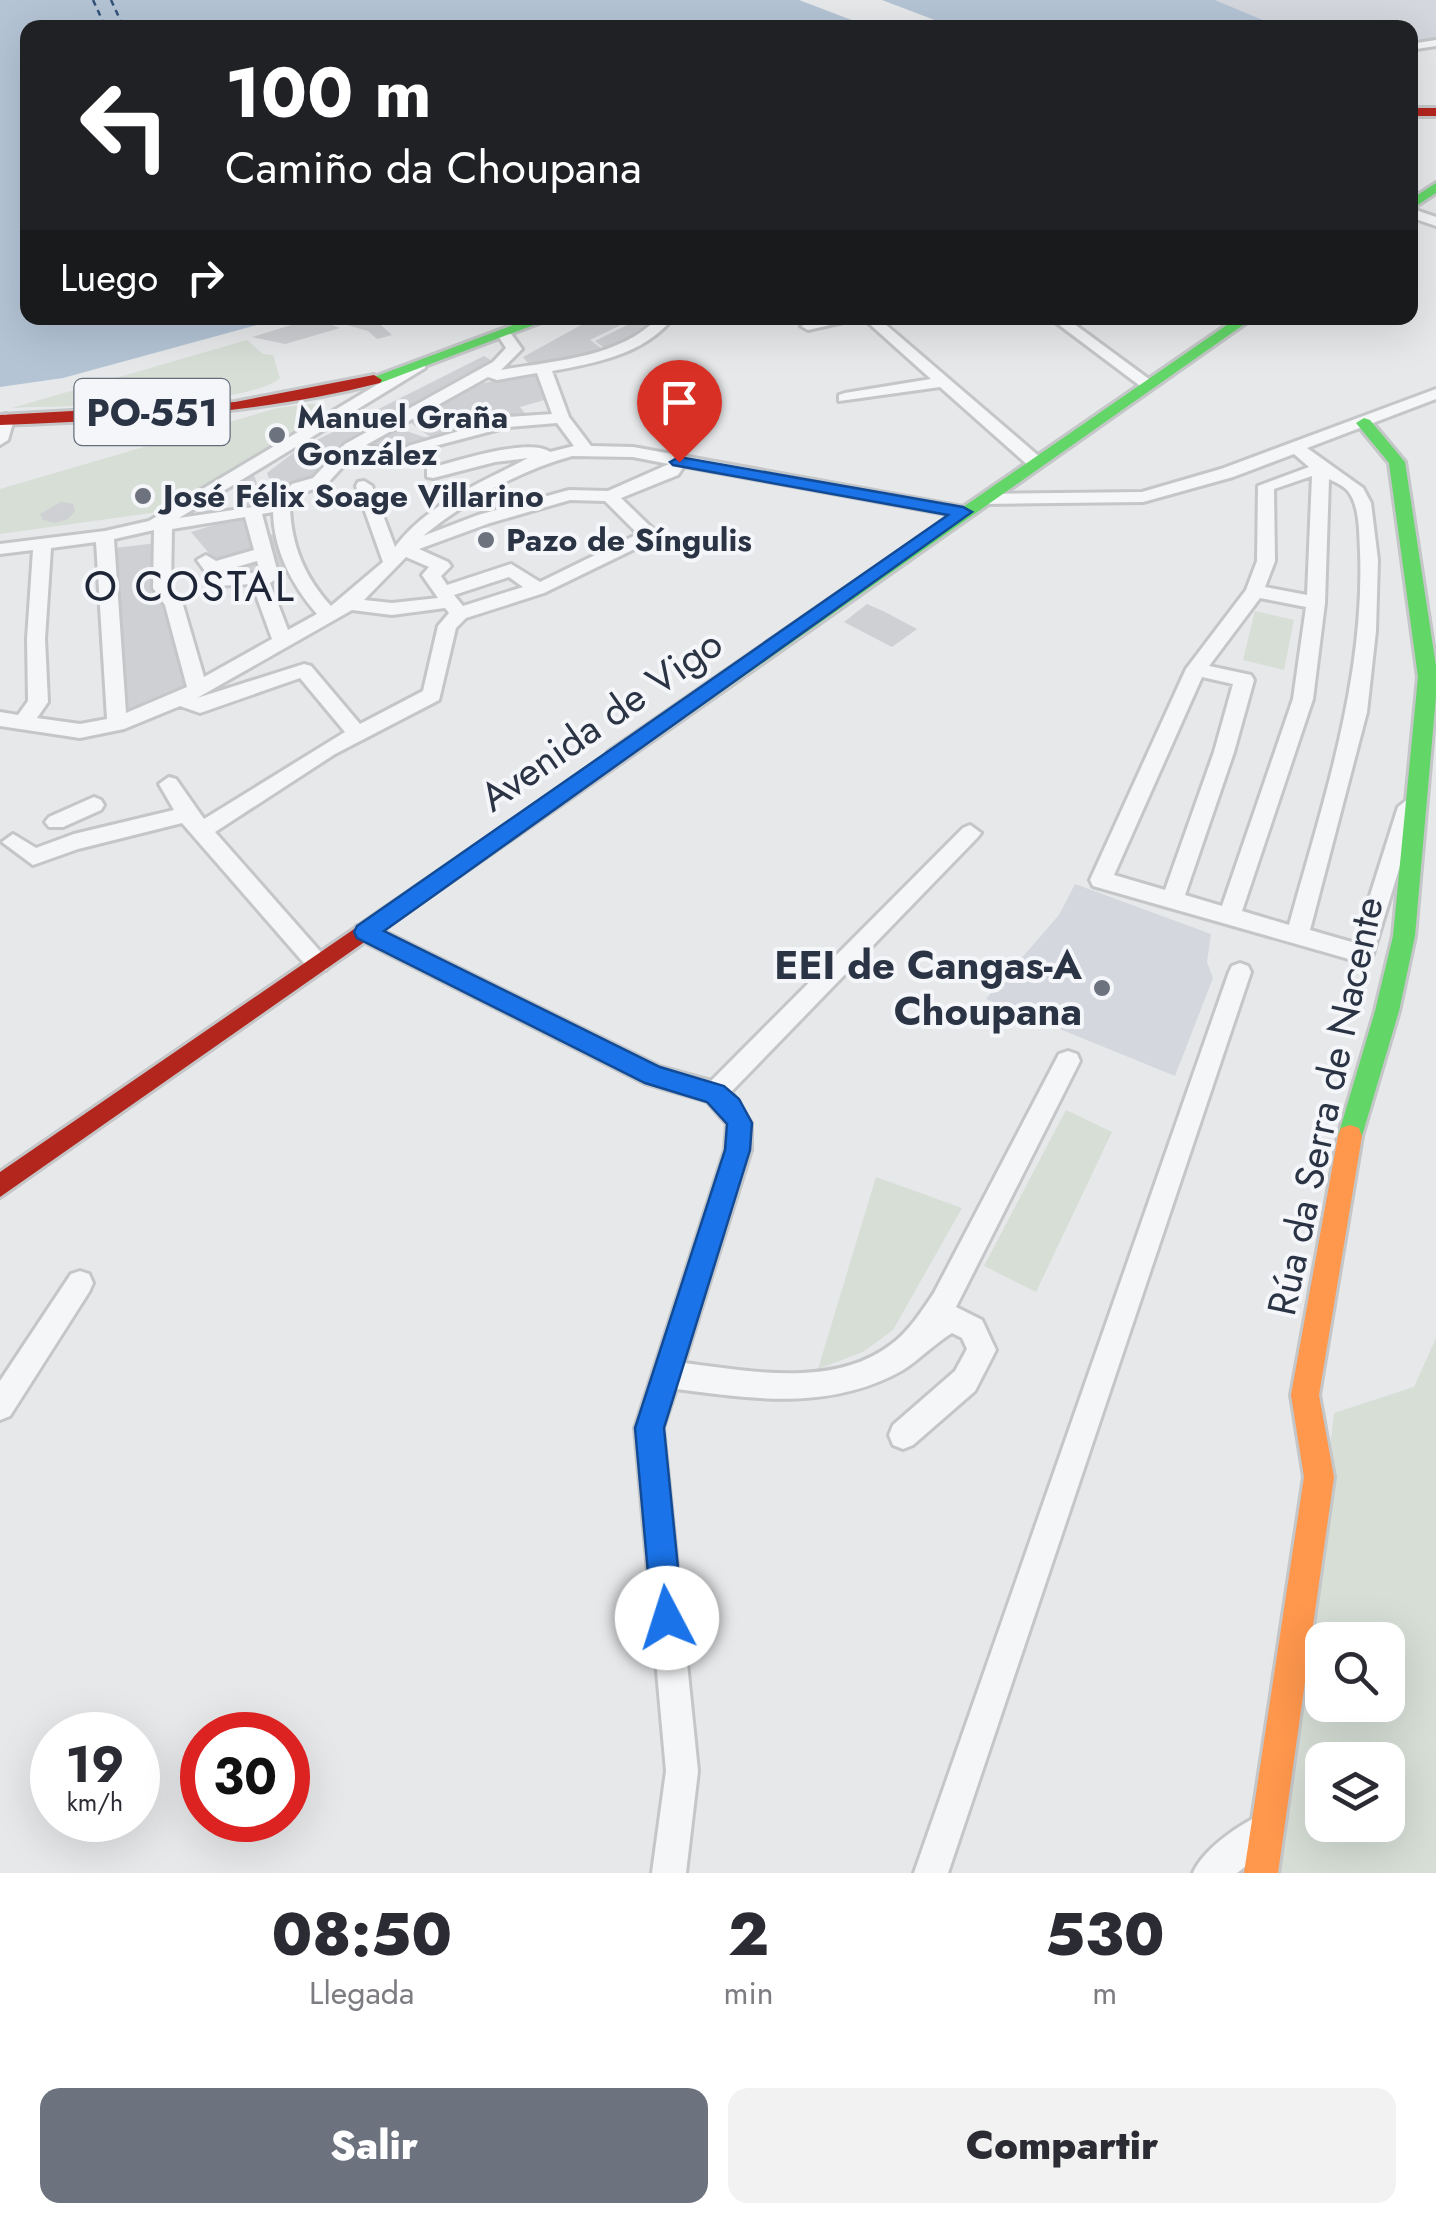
<!DOCTYPE html>
<html lang="es">
<meta charset="utf-8">
<style>
:root{--surface:#fff;--page:#f2f2f3;--text:#2b2b33;--muted:#7c7c81;--accent:#6c737f}
body{margin:0;font-family:Jost,sans-serif;background:var(--page);color:var(--text);height:100vh;display:flex;flex-direction:column;font-size:38px;white-space:nowrap}
*{box-sizing:border-box;margin:0}
p{font-size:32px;color:var(--muted)}
.icon{flex:none;width:55px;height:55px;fill:none;stroke:currentColor;stroke-width:2;stroke-linecap:round;stroke-linejoin:round}
.map{position:relative;height:1873px;overflow:hidden}
.sheet{display:flex;flex-direction:column;background:var(--surface);flex:1}
.sheet>*{flex:none}
.top-card{position:absolute;left:20px;top:20px;width:1398px;height:305px;border-radius:20px;box-shadow:0 10px 40px #0002;background:#202124;color:#fff;overflow:hidden}
.controls{position:absolute;left:1305px;top:1622px;display:grid;gap:20px}
.controls a{display:grid;place-items:center;width:100px;height:100px;border-radius:20px;background:var(--surface);box-shadow:0 10px 40px #0002;font-size:50px}
.speed{position:absolute;left:30px;top:1712px;display:flex;gap:20px;font-size:50px;font-weight:700;text-align:center}
.speed>*{display:grid;place-content:center;width:130px;height:130px;border-radius:50%;background:var(--surface);box-shadow:0 10px 40px #0002;line-height:1}
.speed small{font-size:25px;font-weight:400}
.speed .limit{border:15px solid #d22;background:#fff;color:#111}
.pin{position:absolute;display:grid;place-items:center;width:85px;height:85px;color:#fff;margin:-102px -42px;border-radius:50% 50% 50% 0;rotate:-45deg;box-shadow:0 0 10px #0007}
.pin .icon{rotate:45deg}
.me{position:absolute;width:110px;margin:-55px;rotate:355deg;stroke-linejoin:round;filter:drop-shadow(0 0 8px #0008)}
.turn{display:flex;align-items:center;gap:35px;height:210px;padding:0 40px;font-size:45px}
.turn .icon{width:130px;height:130px;stroke-width:2.5}
.turn b{display:block;font-size:70px;line-height:85px}
.then{display:flex;align-items:center;height:95px;padding:0 40px;background:#0003;gap:20px;font-size:38px}
.eta{display:flex;justify-content:space-evenly;align-items:center;height:170px;text-align:center}
.eta b{font-size:60px;font-weight:800;line-height:70px}
.action{display:flex;gap:20px;margin-top:auto;padding:20px 40px}
.action a{flex:1;height:115px;border-radius:20px;background:var(--accent);color:#fff;font-size:40px;font-weight:800;line-height:115px;text-align:center}
.action a+a{background:var(--page);color:var(--text)}
.map>svg:first-child{display:block}
</style>
<div class="map">
<svg width="1436" height="1873" viewBox="0 0 1436 1873">
<rect width="100%" height="100%" fill="#e6e8ea"/>
<path fill="#d4d7dd" d="M 1215,0 L 1436,0 L 1436,39 L 1410,43 L 1410,28 L 1280,27 Z
M 1075,884 L 1211,934 L 1207,962 L 1213,978 L 1175,1076 L 986,999 L 1059,915 Z"/>
<path fill="#d6ded6" fill-rule="evenodd" d="M 247,340 L 263,354 L 273,355 L 280,378 C 246,408 65,405 12,408 Z
M 309,404 L 318,404 L 326,414 L 158,512 L 0,534 L 0,489 L 277,408 Z
M 1255,611 L 1294,620 L 1284,670 L 1243,660 Z
M 1066,1110 L 1112,1132 L 1036,1292 L 984,1266 Z
M 876,1177 L 962,1208 L 893,1330 L 863,1352 L 818,1369 Z
M 1436,1338 L 1436,1873 L 1248,1873 L 1284,1842 L 1334,1413 L 1414,1387 ZM 1322,1640 L 1388,1640 L 1388,1705 L 1322,1705 ZM 1322,1760 L 1388,1760 L 1388,1825 L 1322,1825 Z"/>
<path fill="#b4c4d5" d="M 0,0 L 799,0 L 870,27 L 28,28 L 28,318 L 283,318 L 63,378 L 0,387 Z
M 882,0 L 1215,0 L 1280,27 L 953,27 Z"/>
<g fill="none" stroke-linecap="round" stroke-linejoin="round">
<path stroke="#34527a" stroke-width="2.5" stroke-dasharray="6 5" stroke-linecap="butt" d="M 93,0 L 106,28
M 111,0 L 124,28"/>
</g>
<path fill="#ced0d3" d="M 314,318 L 340,328 L 285,344 L 252,337 Z
M 339,318 L 373,318 L 392,335 L 377,339 L 368,331 L 340,323 Z
M 594,318 L 631,320 L 590,340 L 605,351 L 531,367 L 523,357 Z
M 641,318 L 662,318 L 640,336 L 607,350 L 595,341 Z
M 484,356 L 494,362 L 350,444 L 278,503 L 239,509 L 234,488 L 254,475 L 259,489 L 272,486 L 267,473 L 297,450 Z
M 540,371 L 548,399 L 520,407 L 528,417 L 436,441 L 408,421 L 465,387 Z
M 394,427 L 427,438 L 395,453 L 360,446 Z
M 61,502 L 73,504 L 75,511 L 68,519 L 55,523 L 43,520 L 40,514 Z
M 249,514 L 258,552 L 218,564 L 191,532 Z
M 278,533 L 293,574 L 273,577 L 261,537 Z
M 157,543 L 159,593 L 189,687 L 125,715 L 114,548 Z
M 260,557 L 264,575 L 226,576 L 219,568 Z
M 867,604 L 885,612 L 917,629 L 892,647 L 844,622 Z"/>
<g fill="none" stroke-linecap="round" stroke-linejoin="round">
<g stroke="#c4c6c8" stroke-width="6">
<path id="street" d="M 1436,40 L 1436,46 L 1410,50 L 1410,44 Z
M 1410,208 L 1436,217 L 1436,226 L 1410,217 Z
M 658,318 L 673,318 C 644,354 596,363 552,371 L 569,417 L 591,446 L 633,447 L 963,507 L 972,512 L 963,517 L 684,466 L 678,475 L 621,498 L 655,531 L 655,539 L 544,593 L 466,618 L 456,628 L 439,700 L 335,754 L 215,832 L 326,958 L 329,964 L 326,970 L 310,970 L 182,823 L 78,849 L 33,865 L 2,842 L 13,834 L 36,848 L 74,834 L 174,810 L 159,784 L 169,777 L 176,779 L 204,819 L 345,732 L 300,678 L 200,713 L 180,706 L 124,729 L 80,738 L 0,726 L 0,712 L 18,715 L 28,701 L 27,639 L 33,550 L 0,554 L 0,544 L 105,531 L 149,521 L 415,362 L 425,362 L 425,368 L 179,518 L 274,504 L 292,484 L 313,478 L 345,444 L 493,362 L 506,348 L 497,334 L 499,331 L 509,331 L 522,349 L 501,370 C 553,361 619,358 658,318 ZM 537,373 L 552,414 L 507,417 L 408,446 L 416,451 L 507,427 L 557,423 L 574,446 L 550,452 C 528,437 454,462 427,469 L 427,477 L 433,478 L 495,462 L 528,458 C 481,483 428,503 395,547 L 372,486 L 364,481 L 358,482 L 356,486 L 383,562 L 331,606 C 305,578 291,545 290,507 L 304,492 L 325,486 L 355,453 L 396,458 L 396,452 L 366,445 L 488,377 L 497,380 ZM 572,456 L 633,457 L 669,464 L 608,491 L 569,490 L 478,515 L 423,536 C 466,501 518,471 572,456 ZM 570,500 L 605,501 L 638,534 L 540,582 L 511,564 L 447,585 L 441,576 L 451,566 L 448,562 L 419,549 L 490,523 ZM 273,512 C 274,551 292,585 317,614 L 288,630 L 270,583 L 279,577 L 262,514 ZM 245,517 L 254,550 L 216,561 L 206,555 L 197,560 L 216,586 L 252,584 L 272,639 L 204,677 L 183,605 L 171,588 L 172,529 ZM 154,530 L 153,588 L 165,605 L 187,687 L 126,713 L 114,539 ZM 96,542 L 107,719 L 80,724 L 37,718 L 48,702 L 45,639 L 51,548 ZM 406,557 L 429,567 L 422,575 L 438,598 L 392,603 L 364,600 ZM 257,561 L 260,572 L 227,576 L 223,571 ZM 509,577 L 523,587 L 463,606 L 454,595 ZM 445,608 L 449,613 L 438,626 L 423,691 L 360,724 L 311,666 L 304,664 L 197,698 L 352,610 L 392,615 Z
M 831,318 L 861,318 L 808,330 L 801,326 Z
M 863,318 L 878,318 L 1041,458 L 1041,466 L 1029,466 L 940,387 L 839,401 L 839,395 L 845,393 L 931,379 Z
M 1050,318 L 1066,318 L 1157,385 L 1143,388 Z
M 1436,389 L 1436,399 L 1307,448 L 1363,488 L 1371,503 L 1378,560 L 1376,631 L 1367,712 L 1310,930 L 1355,943 L 1398,807 L 1408,799 L 1418,807 L 1371,960 L 1363,963 L 1093,886 L 1090,880 L 1186,669 L 1246,590 L 1257,561 L 1258,486 L 1309,467 L 1294,454 L 1233,477 L 1143,502 L 984,504 L 975,499 L 984,494 L 1142,492 L 1221,469 ZM 1312,476 L 1307,595 L 1265,587 L 1275,561 L 1274,489 ZM 1329,479 C 1335,482 1344,486 1348,491 C 1360,506 1359,533 1360,551 C 1365,679 1323,802 1289,925 L 1242,911 L 1313,699 L 1325,603 ZM 1260,598 L 1306,607 L 1293,699 L 1222,906 L 1185,895 L 1234,752 L 1254,680 L 1251,675 L 1209,666 ZM 1202,677 L 1233,684 L 1214,752 L 1165,890 L 1114,875 Z
M 6,414 L 14,419 L 8,440 L 0,445 L 0,416 Z
M 94,797 L 101,800 L 104,805 L 101,810 L 63,827 L 49,827 L 45,822 L 49,817 Z
M 970,825 L 981,833 L 977,838 L 731,1092 L 751,1123 L 751,1150 L 684,1363 C 749,1371 832,1388 889,1346 C 908,1333 921,1312 934,1293 L 1059,1054 L 1068,1051 L 1077,1054 L 1080,1061 L 956,1307 L 982,1320 L 996,1350 L 975,1391 L 913,1445 L 903,1449 L 893,1445 L 889,1435 L 893,1425 L 955,1371 L 967,1349 L 962,1338 L 952,1333 C 934,1344 920,1359 903,1370 C 831,1411 753,1399 676,1389 L 663,1428 L 698,1771 L 686,1873 L 652,1873 L 666,1771 L 635,1428 L 725,1150 L 727,1124 L 707,1101 L 645,1083 L 357,938 L 354,932 L 357,926 L 373,926 L 660,1067 L 711,1081 L 963,828 Z
M 1240,963 L 1248,966 L 1251,972 L 948,1873 L 914,1873 L 1229,972 L 1232,966 Z
M 80,1271 L 89,1274 L 93,1283 L 89,1292 L 10,1416 L 0,1420 L 0,1381 L 71,1274 Z
M 1265,1813 L 1277,1818 L 1282,1830 L 1277,1842 L 1237,1873 L 1193,1873 C 1203,1849 1241,1823 1265,1813 Z"/>
</g>
<g stroke="#c4c6c8" stroke-width="6">
<path id="fast" d="M 1436,183 L 1436,193 L 1410,210 L 1410,200 Z
M 532,318 L 552,318 L 380,383 L 366,380 Z
M 1237,318 L 1253,318 L 622,762 L 608,762 L 605,757 L 608,752 Z
M 1364,418 L 1370,420 L 1405,462 L 1436,666 L 1436,696 L 1415,936 L 1399,1011 L 1362,1136 L 1359,1144 L 1350,1147 L 1341,1144 L 1338,1136 L 1375,1011 L 1393,936 L 1418,677 L 1389,463 L 1356,423 Z"/>
</g>
<g stroke="#c4c6c8" stroke-width="6">
<path id="slow" d="M 1350,1125 L 1359,1128 L 1362,1136 L 1319,1395 L 1334,1477 L 1278,1873 L 1244,1873 L 1304,1477 L 1291,1395 L 1338,1136 L 1341,1128 Z"/>
</g>
<g stroke="#c4c6c8" stroke-width="6">
<path id="jam" d="M 1410,108 L 1436,108 L 1436,116 L 1410,116 Z
M 374,375 L 382,380 L 380,383 C 254,415 129,420 0,425 L 0,415 L 235,402 Z
M 615,750 L 622,752 L 625,757 L 622,762 L 0,1197 L 0,1172 Z"/>
</g>
<use href="#street" fill="#f5f6f7" fill-rule="evenodd"/>
<use href="#fast" fill="#63d668" fill-rule="evenodd"/>
<use href="#slow" fill="#ff974d" fill-rule="evenodd"/>
<use href="#jam" fill="#b3261e" fill-rule="evenodd"/>
</g>
<path fill="#1a73e8" stroke="#114b97" stroke-width="2.5" d="M 679,457 L 963,507 L 972,512 L 384,931 L 660,1067 L 724,1086 L 739,1099 L 752,1123 L 750,1150 L 664,1428 L 683,1618 L 678,1630 L 667,1634 L 656,1630 L 652,1618 L 635,1428 L 725,1150 L 727,1124 L 707,1102 L 645,1083 L 357,938 L 354,932 L 357,926 L 948,515 L 673,465 L 670,462 Z"/>
<g fill="#6c737f" stroke="#f4f6f9" stroke-width="4">
<circle cx="277" cy="435" r="10"/>
<circle cx="143" cy="496" r="10"/>
<circle cx="486" cy="540" r="10"/>
<circle cx="1102" cy="988" r="10"/>
</g>
<g text-anchor="middle" dominant-baseline="central" stroke-width="8" stroke-linejoin="round" paint-order="stroke">
<g font-size="32" font-weight="bold" fill="#2b3445" stroke="#f4f6f9" text-anchor="start">
<text x="297" y="417">Manuel Graña<tspan x="297" dy="37">González</tspan></text>
<text x="163" y="496">José Félix Soage Villarino</text>
<text x="506" y="540">Pazo de Síngulis</text>
</g>
<rect fill="#f4f6f9" stroke="#676e7b" stroke-width="2.5" x="74.5" y="379" width="155" height="66" rx="8"/>
<g font-size="38" font-weight="bold" fill="#2b3445">
<text x="152" y="412">PO-551</text>
</g>
<g font-size="40" fill="#2b3445" stroke="#f4f6f9">
<text transform="translate(601 720) rotate(-35)">Avenida de Vigo</text>
<text transform="translate(1325 1106) rotate(-78)">Rúa da Serra de Nacente</text>
</g>
<g font-size="40" font-weight="bold" fill="#2b3445" stroke="#f4f6f9" text-anchor="end">
<text x="1082" y="965">EEI de Cangas-A<tspan x="1082" dy="46">Choupana</tspan></text>
</g>
<g font-size="42" letter-spacing="2.5" fill="#1d2536" stroke="#f4f6f9">
<text x="190" y="586">O COSTAL</text>
</g>
</g>
</svg>
<div class="controls">
<a><svg class="icon" aria-label="search" viewBox="0 0 24 24"><circle cx="10" cy="10" r="6"/><path d="M15 15l6 6"/></svg></a>
<a><svg class="icon" aria-label="layers" viewBox="0 0 24 24"><path d="M12 4l9 5-9 5-9-5zM3 14l9 5 9-5"/></svg></a>
</div>
<div class="speed"><div>19<small>km/h</small></div><div class="limit">30</div></div>
<div class="pin" style="left:679px;top:462px;background:#d93025"><svg class="icon" aria-label="arrive" viewBox="0 0 24 24"><path d="M6 21V4h12l-3 4 3 4H6"/></svg></div>
<svg class="me" style="left:667px;top:1618px" viewBox="-20 -20 40 40"><circle r="19" fill="#fff"/><path d="M0-13L10 11 0 6-10 11z" fill="#1a73e8"/></svg>
<div class="top-card">
<div class="turn"><svg class="icon" aria-label="left" viewBox="0 0 24 24"><path d="M17 20v-9H6M10 6l-5 5 5 5"/></svg><div><b>100 m</b>Camiño da Choupana</div></div>
<div class="then">Luego<svg class="icon" aria-label="right" viewBox="0 0 24 24"><path d="M7 20v-9h11M14 6l5 5-5 5"/></svg></div>
</div>
</div>
<section class="sheet">
<div class="eta">
<div><b>08:50</b><p>Llegada</p></div>
<div><b>2</b><p>min</p></div>
<div><b>530</b><p>m</p></div>
</div>
<div class="action"><a>Salir</a><a>Compartir</a></div>
</section>
